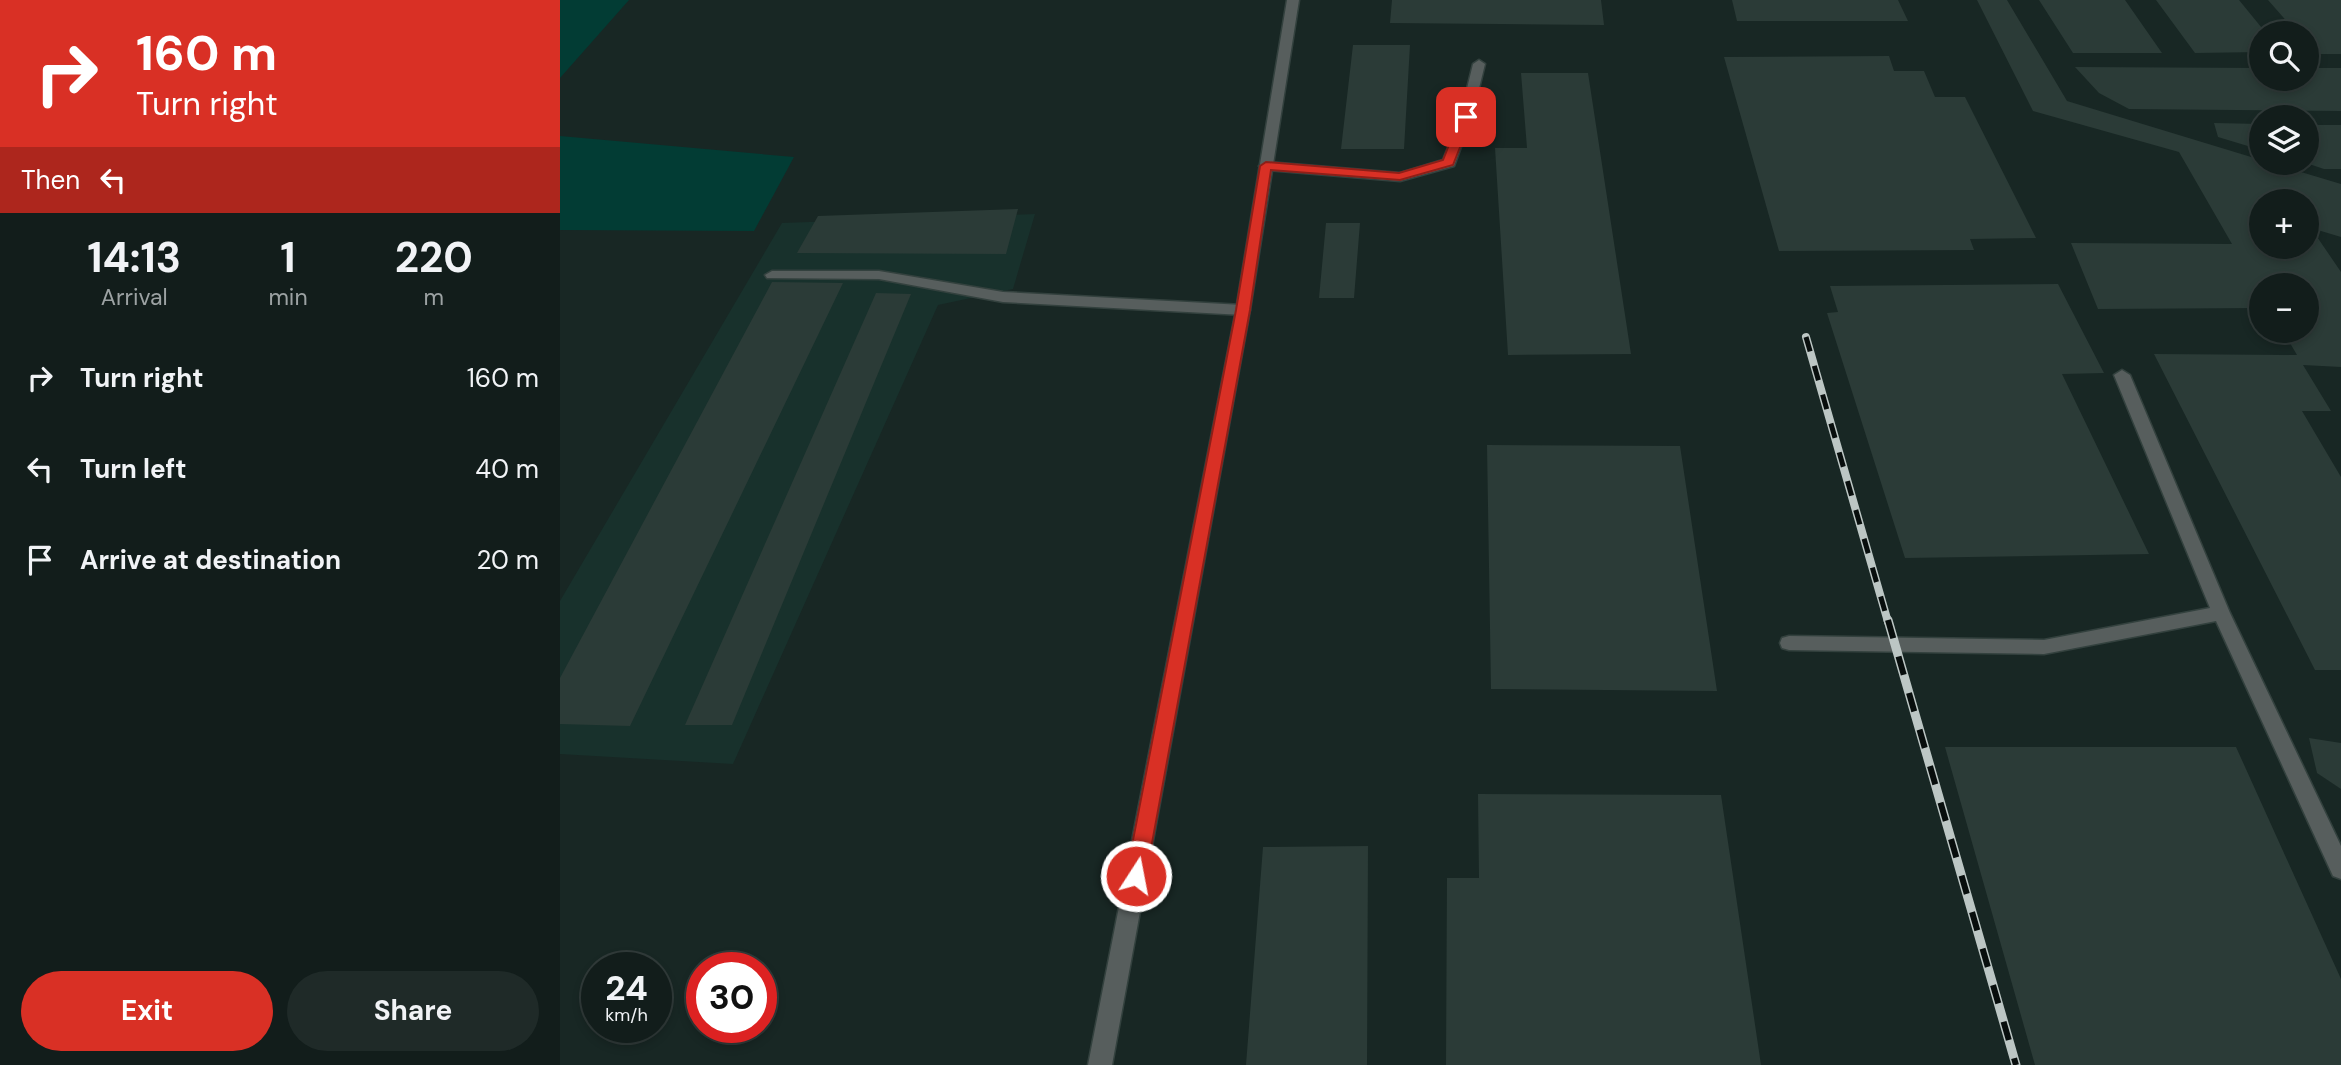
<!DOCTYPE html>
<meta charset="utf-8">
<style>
:root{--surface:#121d1b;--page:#1f2a28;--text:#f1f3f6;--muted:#9ca2a3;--line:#313b3a;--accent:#d93025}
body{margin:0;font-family:"DM Sans",sans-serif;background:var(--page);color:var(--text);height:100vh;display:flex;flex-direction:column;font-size:26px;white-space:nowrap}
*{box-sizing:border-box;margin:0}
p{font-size:23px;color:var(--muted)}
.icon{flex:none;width:38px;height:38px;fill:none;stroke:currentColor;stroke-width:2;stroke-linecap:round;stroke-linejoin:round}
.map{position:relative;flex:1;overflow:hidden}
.panel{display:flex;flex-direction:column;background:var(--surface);width:560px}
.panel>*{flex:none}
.banner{background:#d93025;color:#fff;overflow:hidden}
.buttons{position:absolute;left:1689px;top:21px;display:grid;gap:14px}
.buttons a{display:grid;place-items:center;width:70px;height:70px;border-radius:50%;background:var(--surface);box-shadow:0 4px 10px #0003,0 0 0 2px var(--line);font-size:35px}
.speed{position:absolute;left:21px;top:952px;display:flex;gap:14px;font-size:35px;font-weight:700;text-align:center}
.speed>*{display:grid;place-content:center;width:91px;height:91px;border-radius:50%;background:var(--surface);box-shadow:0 4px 10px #0003,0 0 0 2px var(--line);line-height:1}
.speed small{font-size:18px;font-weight:400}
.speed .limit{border:10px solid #d22;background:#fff;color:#111}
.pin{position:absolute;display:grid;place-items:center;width:60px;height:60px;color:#fff;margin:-30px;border-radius:14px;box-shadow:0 4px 10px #0006}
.me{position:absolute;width:77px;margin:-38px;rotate:11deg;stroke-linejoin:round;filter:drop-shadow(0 0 5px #0008)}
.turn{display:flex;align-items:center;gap:24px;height:147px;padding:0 21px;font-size:32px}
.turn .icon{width:91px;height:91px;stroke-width:2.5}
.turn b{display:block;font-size:49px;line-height:60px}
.then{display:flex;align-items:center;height:66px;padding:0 21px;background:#0003;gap:14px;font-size:26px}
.eta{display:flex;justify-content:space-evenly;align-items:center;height:119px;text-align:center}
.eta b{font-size:42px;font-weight:700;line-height:49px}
.cta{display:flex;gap:14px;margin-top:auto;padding:14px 21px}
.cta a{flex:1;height:80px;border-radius:42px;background:var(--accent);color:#fff;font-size:28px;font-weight:700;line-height:80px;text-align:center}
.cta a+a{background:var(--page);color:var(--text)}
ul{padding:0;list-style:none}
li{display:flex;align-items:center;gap:21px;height:91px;padding:0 21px}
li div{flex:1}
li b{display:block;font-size:26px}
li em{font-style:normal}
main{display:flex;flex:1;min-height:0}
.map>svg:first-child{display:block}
</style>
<main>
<section class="panel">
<div class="banner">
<div class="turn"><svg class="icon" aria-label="right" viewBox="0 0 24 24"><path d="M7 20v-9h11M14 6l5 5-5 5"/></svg><div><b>160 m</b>Turn right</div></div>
<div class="then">Then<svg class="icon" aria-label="left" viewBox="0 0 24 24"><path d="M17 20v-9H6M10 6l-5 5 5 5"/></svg></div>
</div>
<div class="eta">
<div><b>14:13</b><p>Arrival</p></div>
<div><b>1</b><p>min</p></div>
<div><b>220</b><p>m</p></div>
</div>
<ul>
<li><svg class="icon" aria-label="right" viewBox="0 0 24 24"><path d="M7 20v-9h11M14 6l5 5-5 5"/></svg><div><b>Turn right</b></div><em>160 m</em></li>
<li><svg class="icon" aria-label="left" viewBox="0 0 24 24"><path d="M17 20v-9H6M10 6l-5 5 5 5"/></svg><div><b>Turn left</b></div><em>40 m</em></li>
<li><svg class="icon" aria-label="arrive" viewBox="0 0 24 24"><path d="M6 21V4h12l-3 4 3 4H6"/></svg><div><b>Arrive at destination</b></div><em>20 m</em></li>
</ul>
<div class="cta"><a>Exit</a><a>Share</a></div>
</section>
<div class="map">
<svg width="1781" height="1065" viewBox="0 0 1781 1065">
<rect width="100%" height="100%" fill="#182724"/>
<path fill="#18312c" d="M 475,214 L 453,289 L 378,305 L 173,764 L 0,754 L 0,601 L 222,223 Z"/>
<path fill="#023c34" d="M 0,0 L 69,0 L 0,78 Z
M 0,136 L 234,157 L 194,231 L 0,230 Z"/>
<path fill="#2b3b37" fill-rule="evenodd" d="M 832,0 L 1041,0 L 1044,25 L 830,23 Z
M 1172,0 L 1338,0 L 1348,21 L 1177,21 Z
M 1417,0 L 1447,0 L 1507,101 L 1701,160 L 1701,163 L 1711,163 L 1781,184 L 1781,237 L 1751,228 L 1781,272 L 1781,367 L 1743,365 L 1771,411 L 1742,411 L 1781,477 L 1781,670 L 1755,670 L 1594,354 L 1737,355 L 1723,331 L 1746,331 L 1746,285 L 1701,285 L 1701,308 L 1538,309 L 1511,243 L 1672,244 L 1619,152 L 1473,111 ZM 1701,201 L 1746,201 L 1746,247 L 1701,247 Z
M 1479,0 L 1565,0 L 1602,53 L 1513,53 Z
M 1596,0 L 1679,0 L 1706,33 L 1701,33 L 1701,52 L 1635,53 Z
M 1708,0 L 1781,0 L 1781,54 L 1754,54 L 1746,44 L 1746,33 L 1737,33 Z
M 793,45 L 850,45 L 844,149 L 781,149 Z
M 1329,56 L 1334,71 L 1364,71 L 1375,97 L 1405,97 L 1476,238 L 1410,239 L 1414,250 L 1219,251 L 1164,57 Z
M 1515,67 L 1701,68 L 1701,79 L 1746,79 L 1746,68 L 1781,68 L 1781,111 L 1569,109 L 1539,93 Z
M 961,73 L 1028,73 L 1071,354 L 948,355 L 935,148 L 967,148 Z
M 1654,123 L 1701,124 L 1701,150 L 1658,137 Z
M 1746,125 L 1781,125 L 1781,169 L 1764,169 L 1746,163 Z
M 458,209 L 446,254 L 237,253 L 258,216 Z
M 766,223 L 800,223 L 794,298 L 759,298 Z
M 212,282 L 283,283 L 70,726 L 0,724 L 0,678 Z
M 1498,284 L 1544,373 L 1502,374 L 1589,554 L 1345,558 L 1267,313 L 1278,312 L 1270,286 Z
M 316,293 L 351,294 L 172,725 L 125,725 Z
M 927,445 L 1120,446 L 1157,691 L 931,689 Z
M 1749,738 L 1781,743 L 1781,789 L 1757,773 Z
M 1385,747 L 1676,747 L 1781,979 L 1781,1065 L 1475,1065 Z
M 918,794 L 1161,795 L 1201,1065 L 886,1065 L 887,878 L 919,878 Z
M 808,846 L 807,1065 L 686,1065 L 703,847 Z"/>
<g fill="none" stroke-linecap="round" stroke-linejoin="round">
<g stroke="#33413e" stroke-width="3">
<path id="lane" d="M 919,60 L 925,64 L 912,117 L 894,166 L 840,181 L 706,170 L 699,166 L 706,162 L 840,173 L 883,160 L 900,117 L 913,64 Z
M 212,271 L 319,271 L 443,292 L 683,305 L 690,310 L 683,315 L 443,302 L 319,279 L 207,278 L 205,275 Z
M 1562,370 L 1570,375 L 1670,613 L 1781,846 L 1781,879 L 1773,876 L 1656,621 L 1484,654 L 1229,650 L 1222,648 L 1220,643 L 1222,638 L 1229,636 L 1484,640 L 1650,608 L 1554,375 Z"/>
</g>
<g stroke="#33413e" stroke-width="3">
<path id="street" d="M 727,0 L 739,0 L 690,310 L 552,1065 L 528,1065 L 676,310 Z"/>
</g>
<use href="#lane" fill="#575e5d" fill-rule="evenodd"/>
<use href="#street" fill="#575e5d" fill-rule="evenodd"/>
<g stroke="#bcc6c4" stroke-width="8">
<path id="rail-far1" d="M 1246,337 L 1328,622"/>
</g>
<g stroke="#bcc6c4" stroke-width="9">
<path id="rail" d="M 1328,620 L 1456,1065"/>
</g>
<use href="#rail-far1" stroke="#080e0d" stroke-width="5" stroke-dasharray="15" stroke-linecap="butt"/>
<use href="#rail" stroke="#080e0d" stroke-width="6" stroke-dasharray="19" stroke-linecap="butt"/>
</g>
<path fill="#d93025" stroke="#8d1f18" stroke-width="2" d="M 906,114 L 912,117 L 893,165 L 840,180 L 711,170 L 690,310 L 586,876 L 583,882 L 576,885 L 569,882 L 566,876 L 676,310 L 700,166 L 706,162 L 839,173 L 883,160 L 900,117 Z"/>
</svg>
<div class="buttons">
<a><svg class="icon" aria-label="search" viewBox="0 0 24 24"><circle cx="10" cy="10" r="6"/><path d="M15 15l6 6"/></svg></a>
<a><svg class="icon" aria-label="layers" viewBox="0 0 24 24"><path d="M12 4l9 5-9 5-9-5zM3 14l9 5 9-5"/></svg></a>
<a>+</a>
<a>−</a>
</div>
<div class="speed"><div>24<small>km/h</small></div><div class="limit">30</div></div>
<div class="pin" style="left:906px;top:117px;background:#d93025"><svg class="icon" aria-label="arrive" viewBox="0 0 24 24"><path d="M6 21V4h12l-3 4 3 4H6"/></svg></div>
<svg class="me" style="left:576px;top:876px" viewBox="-20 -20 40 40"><circle r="17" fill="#d93025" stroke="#fff" stroke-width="3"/><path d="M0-11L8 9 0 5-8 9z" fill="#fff"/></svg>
</div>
</main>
